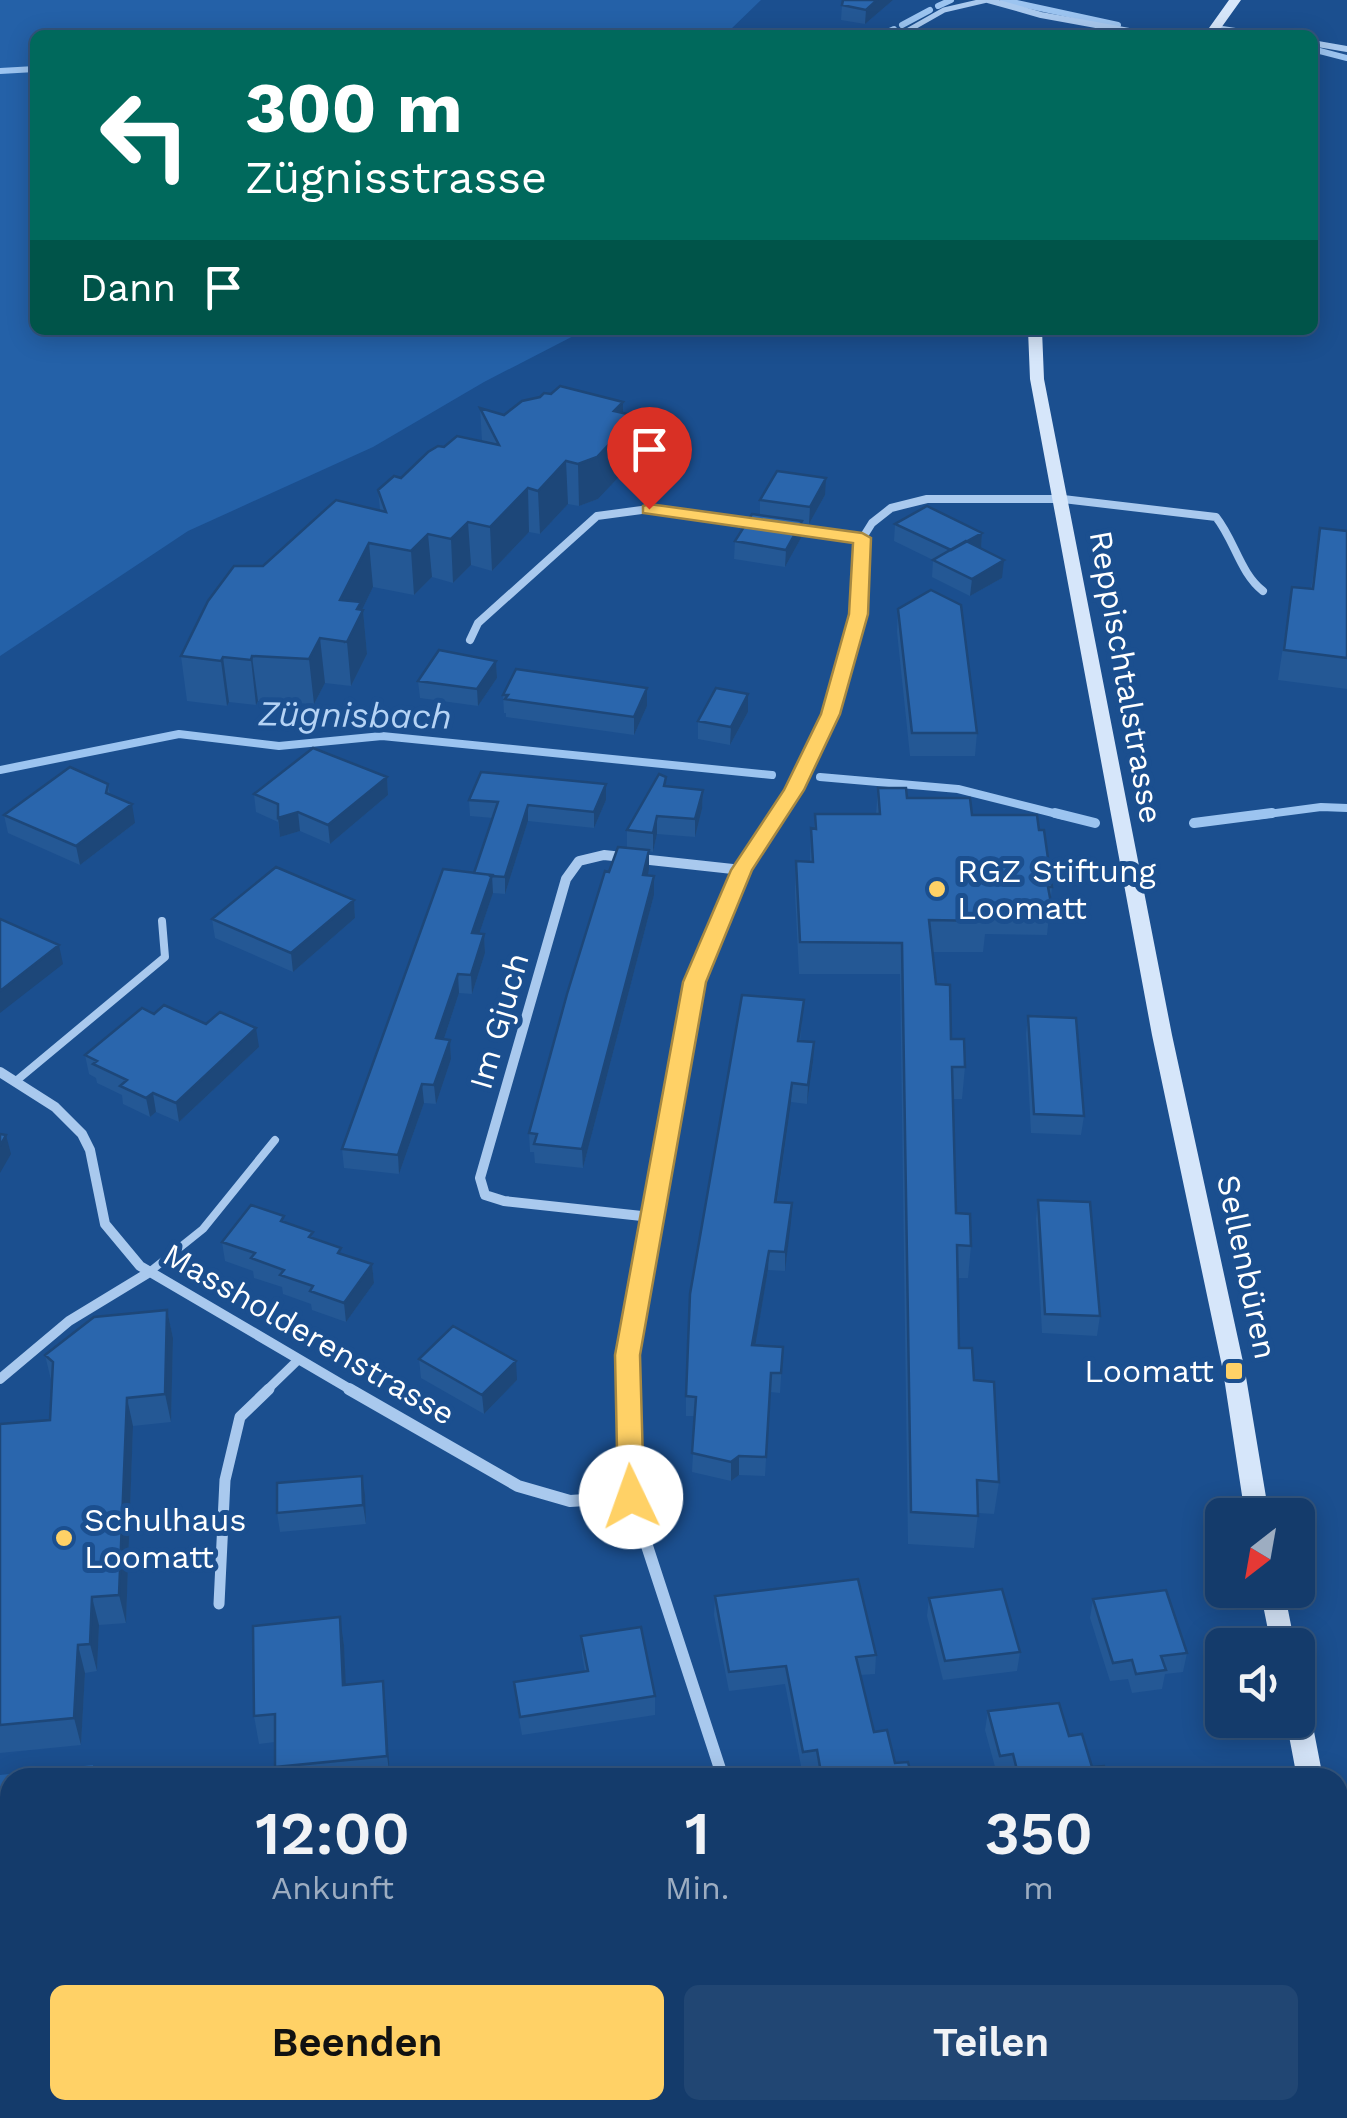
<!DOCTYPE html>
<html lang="de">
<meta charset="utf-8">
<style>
:root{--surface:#143b6b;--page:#214673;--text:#f1f3f6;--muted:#9dadc1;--line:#33557e;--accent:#ffd166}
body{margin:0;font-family:"Work Sans",sans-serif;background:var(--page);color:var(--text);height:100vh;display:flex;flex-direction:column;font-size:38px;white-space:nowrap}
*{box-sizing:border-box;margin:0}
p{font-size:32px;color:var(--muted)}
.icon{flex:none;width:55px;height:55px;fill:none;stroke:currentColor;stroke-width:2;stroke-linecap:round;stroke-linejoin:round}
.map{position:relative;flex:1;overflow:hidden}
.side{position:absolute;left:0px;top:1768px;width:1348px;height:352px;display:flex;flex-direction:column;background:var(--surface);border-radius:30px 30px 0 0;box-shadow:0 5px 25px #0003,0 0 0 2px var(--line)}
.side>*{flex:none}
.top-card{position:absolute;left:30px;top:30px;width:1288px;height:305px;border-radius:15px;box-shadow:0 5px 25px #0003,0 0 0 2px var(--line);background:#00695c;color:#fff;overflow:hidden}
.needle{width:65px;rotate:211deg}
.tools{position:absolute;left:1205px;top:1498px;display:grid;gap:20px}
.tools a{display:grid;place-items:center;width:110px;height:110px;border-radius:15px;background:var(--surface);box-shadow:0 5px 25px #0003,0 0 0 2px var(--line);font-size:50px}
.pin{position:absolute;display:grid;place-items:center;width:85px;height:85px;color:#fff;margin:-102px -42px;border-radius:50% 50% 50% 0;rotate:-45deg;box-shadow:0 0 10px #0007}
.pin .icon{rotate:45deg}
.me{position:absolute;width:110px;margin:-55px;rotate:357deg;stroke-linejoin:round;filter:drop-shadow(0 0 8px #0008)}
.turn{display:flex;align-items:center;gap:35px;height:210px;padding:0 50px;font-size:45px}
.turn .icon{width:130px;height:130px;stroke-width:2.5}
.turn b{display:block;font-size:70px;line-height:85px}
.then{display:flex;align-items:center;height:95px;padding:0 50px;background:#0003;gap:20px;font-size:38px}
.eta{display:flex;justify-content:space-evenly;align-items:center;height:170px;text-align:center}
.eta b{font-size:60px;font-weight:600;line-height:70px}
.action{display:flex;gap:20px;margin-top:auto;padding:20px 50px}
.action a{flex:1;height:115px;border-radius:15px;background:var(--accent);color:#111;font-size:40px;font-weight:600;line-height:115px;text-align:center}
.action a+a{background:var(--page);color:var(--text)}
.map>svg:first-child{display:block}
</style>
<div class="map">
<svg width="1347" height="2118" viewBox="0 0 1347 2118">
<rect width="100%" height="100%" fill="#1b4f8f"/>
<path fill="#2461a8" d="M 0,0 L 761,0 L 730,30 L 736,35 L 35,35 L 35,330 L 585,330 L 484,382 L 373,447 L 188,531 L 0,656 Z
M 93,1765 L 92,1777 L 10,1778 L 10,2070 L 0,2072 L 0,1775 Z"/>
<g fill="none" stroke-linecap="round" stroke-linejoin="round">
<path stroke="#9cc4f0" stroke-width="6" d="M 1003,0 L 1118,25
M 938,6 L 951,0
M 902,25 L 930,10
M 881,35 L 894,29
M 1312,49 L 1347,58
M 0,71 L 35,69"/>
<path stroke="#9cc4f0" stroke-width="8" d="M 0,770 L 179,734 L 279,746 L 382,736 L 772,775
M 820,777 L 958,789 L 1065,816
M 1253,816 L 1321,807 L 1347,808"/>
<path stroke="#9cc4f0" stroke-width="10" d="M 1055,813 L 1095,823
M 1194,823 L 1272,813"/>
<path stroke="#9cc4f0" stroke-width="12" d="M 755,2118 L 766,2110"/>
<path stroke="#a9c9ee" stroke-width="5" d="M 900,35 L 944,10 L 987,0"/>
<path stroke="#a9c9ee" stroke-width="8" d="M 16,1081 L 165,957 L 162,921
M 148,1273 L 203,1229 L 275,1140"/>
<path stroke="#a9c9ee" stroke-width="9" d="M 266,1391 L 298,1360"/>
<path stroke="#a9c9ee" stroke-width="11" d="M 219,1604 L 225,1480 L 240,1417 L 269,1389"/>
<path stroke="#a9c9ee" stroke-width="6" d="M 988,0 L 1041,15 L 1151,35
M 1216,28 L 1261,35
M 1312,43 L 1347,49"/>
<path stroke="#a9c9ee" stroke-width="8" d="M 789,530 L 862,539
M 470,640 L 478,623 L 597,516 L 649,509 L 757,526
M 777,816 L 831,714 L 858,614 L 862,539 L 872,523 L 891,508 L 927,499 L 1063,499 L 1216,517 C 1235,541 1240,573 1263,591"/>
<path stroke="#a9c9ee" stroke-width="10" d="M 0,1072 L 55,1107 L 82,1134 L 90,1150 L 105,1224 L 140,1266 L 353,1391
M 651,1217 L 504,1201 L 485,1195 L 480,1178 L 566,879 L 579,861 L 604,855 L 742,870
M 0,1379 L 69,1321 L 148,1273
M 628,1391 L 627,1355 L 695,982 L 716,922 L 742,870 L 779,813"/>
<path stroke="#a9c9ee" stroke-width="12" d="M 349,1389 L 518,1486 L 570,1501 L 631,1497
M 628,1389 L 631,1497 L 723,1778
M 855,2110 L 859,2118"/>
<path fill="#d6e6fa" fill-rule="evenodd" d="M 1229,0 L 1241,0 L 1216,35 L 1204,35 Z
M 1028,330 L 1042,330 L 1044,379 L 1172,1035 L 1245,1371 L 1269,1515 L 1245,1515 L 1223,1371 L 1152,1035 L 1030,379 Z
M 1260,1590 L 1284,1590 L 1295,1645 L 1271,1645 Z
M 1298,1705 L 1307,1708 L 1311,1716 L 1323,1778 L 1297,1778 L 1286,1720 L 1298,1720 Z
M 1338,1901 L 1347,1904 L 1347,1973 L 1338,1969 Z"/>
</g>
<path fill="#245895" d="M 893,0 L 865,24 L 841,20 L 842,5 Z
M 480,408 L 504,415 L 623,413 L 632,415 L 632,458 L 631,464 L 598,499 L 579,506 L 568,504 L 540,534 L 529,532 L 492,571 L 471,565 L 453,583 L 432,577 L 414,595 L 373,587 L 362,610 L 363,610 L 367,654 L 351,686 L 325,683 L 314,704 L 258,701 L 256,705 L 229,702 L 227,706 L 187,701 L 181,656 L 263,566 L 380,510 L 378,490 L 401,478 L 444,447 L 482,441 Z
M 825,495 L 809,524 L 802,523 L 801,538 L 785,567 L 734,559 L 735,541 L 760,515 L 760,500 Z
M 895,524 L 982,533 L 981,549 L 1002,578 L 970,596 L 932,577 L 933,560 L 894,541 Z
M 1320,528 L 1347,531 L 1347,689 L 1278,680 L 1292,587 L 1311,589 Z
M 898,609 L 977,733 L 975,756 L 910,756 L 897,632 Z
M 496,661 L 497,678 L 478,706 L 420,698 L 418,681 Z
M 748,694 L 748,712 L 730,745 L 698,739 L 698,721 Z
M 503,695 L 647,706 L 634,735 L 506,717 L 506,713 L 504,713 Z
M 387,777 L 388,795 L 330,844 L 300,831 L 280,837 L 278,822 L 256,812 L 254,794 Z
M 108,784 L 110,795 L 135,823 L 80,865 L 8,833 L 4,815 Z
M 606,784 L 606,800 L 594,828 L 528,821 L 505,894 L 493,893 L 479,934 L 484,934 L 485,953 L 472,994 L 459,993 L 444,1039 L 450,1040 L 451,1059 L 436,1104 L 424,1103 L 399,1174 L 344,1168 L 342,1149 L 474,873 L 493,818 L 470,816 L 469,800 Z
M 666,787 L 703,790 L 702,809 L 695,837 L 657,834 L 653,852 L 649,851 L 648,875 L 654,895 L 583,1168 L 535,1163 L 534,1152 L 530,1152 L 529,1133 L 609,872 L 627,848 L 627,830 Z
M 878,788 L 907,798 L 1039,830 L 1052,887 L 1047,935 L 985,934 L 983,952 L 933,952 L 936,984 L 951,1039 L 965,1067 L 962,1099 L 953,1099 L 956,1213 L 971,1246 L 968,1278 L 958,1278 L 959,1348 L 974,1380 L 999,1482 L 994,1514 L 978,1513 L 974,1548 L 908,1544 L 900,974 L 799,974 L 795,893 L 796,861 L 810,861 L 811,828 L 814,829 L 815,814 L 876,814 Z
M 354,900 L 355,918 L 293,972 L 215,938 L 212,919 Z
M 804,1000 L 800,1041 L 814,1042 L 813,1061 L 807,1104 L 791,1102 L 777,1202 L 792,1203 L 785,1271 L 768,1270 L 755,1346 L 783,1347 L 780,1393 L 770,1392 L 765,1476 L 739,1475 L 731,1481 L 692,1472 L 695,1416 L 686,1416 L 686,1396 Z
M 154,1014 L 259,1047 L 179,1122 L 156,1112 L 150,1117 L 123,1104 L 122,1095 L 97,1083 L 96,1078 L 89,1074 L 85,1055 Z
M 1028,1016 L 1084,1116 L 1081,1135 L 1031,1133 L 1026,1034 Z
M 1038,1200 L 1100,1316 L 1097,1336 L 1042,1333 L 1036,1219 Z
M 285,1223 L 342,1254 L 372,1264 L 374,1283 L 346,1322 L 312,1310 L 311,1304 L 283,1294 L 282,1287 L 254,1278 L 253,1271 L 225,1261 L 222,1242 Z
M 167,1310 L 173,1338 L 171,1422 L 133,1426 L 126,1623 L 99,1625 L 97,1671 L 85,1673 L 81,1745 L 0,1753 L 0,1424 L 50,1420 L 52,1384 L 45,1355 Z
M 419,1359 L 517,1380 L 484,1414 L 421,1378 Z
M 362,1476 L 366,1524 L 280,1532 L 277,1513 Z
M 715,1596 L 876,1655 L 875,1674 L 860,1675 L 874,1732 L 895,1763 L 912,1778 L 818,1778 L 816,1769 L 802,1771 L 785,1684 L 729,1691 L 714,1615 Z
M 929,1598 L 1020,1652 L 1017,1671 L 943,1680 L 927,1616 Z
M 1093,1599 L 1187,1653 L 1183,1672 L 1165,1674 L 1162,1689 L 1132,1693 L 1128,1679 L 1110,1681 L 1090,1618 Z
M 340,1617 L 344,1645 L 345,1685 L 383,1681 L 386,1709 L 390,1778 L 277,1778 L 275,1742 L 259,1744 L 254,1716 Z
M 581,1636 L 655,1696 L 655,1715 L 522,1735 L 516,1701 L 514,1682 L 585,1672 L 582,1655 Z
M 988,1711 L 1092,1767 L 1108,1778 L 1011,1778 L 1010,1773 L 997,1774 L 985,1730 Z"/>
<path fill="#1d4779" d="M 877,0 L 893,0 L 865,24 L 866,10 Z
M 623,402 L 623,429 L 627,421 L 632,415 L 632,458 L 631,464 L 598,499 L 579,506 L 578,464 L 614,411 Z
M 566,461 L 568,504 L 540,534 L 538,491 Z
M 826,478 L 825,495 L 809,524 L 810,507 Z
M 528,488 L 529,532 L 492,571 L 490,527 Z
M 802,521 L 801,538 L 785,567 L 786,550 Z
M 468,522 L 471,565 L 453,583 L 451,539 Z
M 982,533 L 981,550 L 951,550 Z
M 428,534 L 432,577 L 414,595 L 411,551 Z
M 369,543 L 373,587 L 362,610 L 363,610 L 367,654 L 351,686 L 347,642 L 358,617 L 344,644 L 340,600 Z
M 1004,560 L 1002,578 L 970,596 L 972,579 Z
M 320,638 L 325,683 L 314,704 L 309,659 Z
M 252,656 L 258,701 L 256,705 L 251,660 Z
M 223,657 L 229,702 L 227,706 L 221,661 Z
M 496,661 L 497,678 L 478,706 L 477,689 Z
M 647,688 L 647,706 L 634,735 L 634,717 Z
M 748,694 L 748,712 L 730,745 L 731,727 Z
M 387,777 L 388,795 L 330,844 L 328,825 Z
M 606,784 L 606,800 L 594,828 L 594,812 Z
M 703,790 L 702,809 L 695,837 L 695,819 Z
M 132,804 L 135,823 L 80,865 L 76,846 Z
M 528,805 L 528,821 L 505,894 L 505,877 Z
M 298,812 L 300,831 L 280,837 L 278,818 Z
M 657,816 L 657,834 L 653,852 L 653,833 Z
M 649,850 L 649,869 L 644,894 L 643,875 Z
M 492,875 L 493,893 L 473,952 L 472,933 Z
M 654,876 L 654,895 L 583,1168 L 582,1149 Z
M 354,900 L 355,918 L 293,972 L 291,953 Z
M 484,934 L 485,953 L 472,994 L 471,975 Z
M 59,945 L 63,964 L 0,1013 L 0,991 Z
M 458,974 L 459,993 L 438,1057 L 436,1038 Z
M 256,1028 L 259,1047 L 179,1122 L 176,1103 Z
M 450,1040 L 451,1059 L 436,1104 L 434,1085 Z
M 814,1042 L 813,1061 L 807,1104 L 808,1085 Z
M 792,1083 L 791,1102 L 774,1221 L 775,1202 Z
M 422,1084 L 424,1103 L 399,1174 L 398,1155 Z
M 153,1093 L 156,1112 L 150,1117 L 146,1098 Z
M 6,1135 L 11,1154 L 0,1173 L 0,1146 Z
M 792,1203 L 791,1222 L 785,1271 L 785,1252 Z
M 769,1251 L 768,1270 L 752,1365 L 752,1345 Z
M 372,1264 L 374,1283 L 346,1322 L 344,1303 Z
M 167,1310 L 173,1338 L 171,1422 L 165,1394 Z
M 516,1361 L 517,1380 L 484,1414 L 482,1395 Z
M 127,1398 L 133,1426 L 126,1623 L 119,1595 Z
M 739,1456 L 739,1475 L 731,1481 L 731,1462 Z
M 362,1476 L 365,1495 L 366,1524 L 363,1505 Z
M 92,1597 L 99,1625 L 97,1671 L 90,1644 Z
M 340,1617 L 344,1645 L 347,1713 L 343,1685 Z
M 78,1645 L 85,1673 L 81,1745 L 74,1718 Z
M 383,1681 L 386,1709 L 390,1778 L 387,1756 Z"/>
<path fill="#2a66ad" stroke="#1d4779" stroke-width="2.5" d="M 843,0 L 877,0 L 866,10 L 842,5 Z
M 560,386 L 623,402 L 614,411 L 632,415 L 627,421 L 630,422 L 597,457 L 578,464 L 566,461 L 538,491 L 528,488 L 490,527 L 468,522 L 451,539 L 428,534 L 411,551 L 369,543 L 340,600 L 361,602 L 357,609 L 363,610 L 347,642 L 320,638 L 309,659 L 252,656 L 251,660 L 223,657 L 221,661 L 181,656 L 208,601 L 234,566 L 263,566 L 336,500 L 386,512 L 378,490 L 394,476 L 401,478 L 428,452 L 438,446 L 444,447 L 457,436 L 499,445 L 480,408 L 504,415 L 522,401 L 540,397 L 544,393 L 551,394 Z
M 777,471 L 826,478 L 810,507 L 760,500 Z
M 927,506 L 982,533 L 951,550 L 895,524 Z
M 752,514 L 802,521 L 786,550 L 735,541 Z
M 1320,528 L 1347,531 L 1347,658 L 1284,650 L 1292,587 L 1313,589 Z
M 966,541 L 1004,560 L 972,579 L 933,560 Z
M 931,590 L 961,605 L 977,733 L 912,733 L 898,609 Z
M 439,650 L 496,661 L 477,689 L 418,681 Z
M 516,669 L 647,688 L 634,717 L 505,699 L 508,695 L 503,695 Z
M 716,688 L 748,694 L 731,727 L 698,721 Z
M 313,748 L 387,777 L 328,825 L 298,812 L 278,818 L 278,804 L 254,794 Z
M 70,767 L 108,784 L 106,793 L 132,804 L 76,846 L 4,815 Z
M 481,772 L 606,784 L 594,812 L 528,805 L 505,877 L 491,876 L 492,875 L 474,873 L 498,802 L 469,800 Z
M 659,774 L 666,777 L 664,786 L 703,790 L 695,819 L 657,816 L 653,833 L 627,830 Z
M 878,788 L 906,788 L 907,798 L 970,798 L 972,815 L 1037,815 L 1039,830 L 1044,830 L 1052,887 L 1048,887 L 1051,903 L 983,903 L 986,921 L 929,920 L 936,984 L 950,985 L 951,1039 L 964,1039 L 965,1067 L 952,1067 L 956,1213 L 970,1214 L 971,1246 L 957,1245 L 959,1348 L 972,1348 L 974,1380 L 994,1382 L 999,1482 L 977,1480 L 978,1516 L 911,1512 L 902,943 L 800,942 L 796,861 L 813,862 L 811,828 L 816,829 L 815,814 L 880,814 Z
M 618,847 L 649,850 L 643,875 L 654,876 L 582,1149 L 534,1144 L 537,1134 L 529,1133 L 567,994 L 605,871 L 609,872 Z
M 276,867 L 354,900 L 291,953 L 212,919 Z
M 443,869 L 492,875 L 472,933 L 484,934 L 471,975 L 458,974 L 436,1038 L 450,1040 L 434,1085 L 422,1084 L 398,1155 L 342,1149 Z
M 0,919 L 59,945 L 0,991 Z
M 742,995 L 804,1000 L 798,1041 L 814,1042 L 808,1085 L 792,1083 L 775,1202 L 792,1203 L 785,1252 L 769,1251 L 752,1345 L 783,1347 L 781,1373 L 771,1373 L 766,1457 L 739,1456 L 731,1462 L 692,1453 L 696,1397 L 686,1396 L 690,1294 Z
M 164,1005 L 206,1024 L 220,1012 L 256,1028 L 176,1103 L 153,1093 L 146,1098 L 120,1086 L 127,1080 L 93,1064 L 97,1061 L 85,1055 L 142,1008 L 154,1014 Z
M 1028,1016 L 1076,1018 L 1084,1116 L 1034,1114 Z
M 0,1134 L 6,1135 L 0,1146 Z
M 1038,1200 L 1090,1202 L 1100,1316 L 1045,1314 Z
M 251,1205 L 284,1216 L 281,1221 L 313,1232 L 309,1237 L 341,1248 L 338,1253 L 372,1264 L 344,1303 L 310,1291 L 313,1286 L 280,1275 L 284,1270 L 251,1258 L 255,1253 L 222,1242 Z
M 167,1310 L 165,1394 L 127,1398 L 119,1595 L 92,1597 L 90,1644 L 78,1645 L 74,1718 L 0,1725 L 0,1424 L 50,1420 L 53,1362 L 45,1355 L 94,1317 Z
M 453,1326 L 516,1361 L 482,1395 L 419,1359 Z
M 362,1476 L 363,1505 L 277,1513 L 277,1483 Z
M 858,1579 L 876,1655 L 856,1657 L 874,1732 L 887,1730 L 895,1763 L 908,1762 L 912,1778 L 822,1778 L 817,1750 L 803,1752 L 786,1666 L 729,1672 L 715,1596 Z
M 1002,1589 L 1020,1652 L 945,1661 L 929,1598 Z
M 1166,1590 L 1187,1653 L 1161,1656 L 1166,1670 L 1136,1674 L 1132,1660 L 1113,1663 L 1093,1599 Z
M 340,1617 L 343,1685 L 383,1681 L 387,1756 L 275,1767 L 275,1714 L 254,1716 L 253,1626 Z
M 641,1627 L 655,1696 L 520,1717 L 514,1682 L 588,1671 L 581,1636 Z
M 1059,1703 L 1069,1736 L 1082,1734 L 1092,1767 L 1104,1766 L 1108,1778 L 1019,1778 L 1013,1754 L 1000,1756 L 988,1711 Z
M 1081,2111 L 1089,2118 L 1075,2118 Z"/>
<path fill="#ffd166" stroke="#a68842" stroke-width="2.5" d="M 649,504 L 862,533 L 871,538 L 868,614 L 840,714 L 804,790 L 752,870 L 706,982 L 640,1355 L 644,1497 L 641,1504 L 631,1507 L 621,1504 L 618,1497 L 615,1355 L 683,982 L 731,870 L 784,790 L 821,714 L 849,614 L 853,543 L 643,513 L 643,506 Z"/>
<g fill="#ffd166" stroke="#1b4f8f" stroke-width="4">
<circle cx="937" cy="889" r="10"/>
<rect x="1224" y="1361" width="20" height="20" rx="5"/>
<circle cx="64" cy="1538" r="10"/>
</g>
<g text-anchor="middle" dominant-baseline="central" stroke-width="10" stroke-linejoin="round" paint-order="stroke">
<g font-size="32" fill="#fff" stroke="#1b4f8f">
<text transform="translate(1126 677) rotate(80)">Reppischtalstrasse</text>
<text transform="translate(499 1021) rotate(-74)">Im Gjuch</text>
<text transform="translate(1247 1267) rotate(78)">Sellenbüren</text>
<text transform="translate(309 1334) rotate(30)">Massholderenstrasse</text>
</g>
<g font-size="32" fill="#fff" stroke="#1b4f8f" text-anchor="start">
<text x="957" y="871">RGZ Stiftung<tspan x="957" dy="37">Loomatt</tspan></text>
<text x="1214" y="1371" text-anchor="end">Loomatt</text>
<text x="84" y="1520">Schulhaus<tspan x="84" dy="37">Loomatt</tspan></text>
</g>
<g font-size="35" font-style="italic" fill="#b5d3f5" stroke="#1b4f8f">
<text transform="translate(355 715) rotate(1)">Zügnisbach</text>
</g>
</g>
</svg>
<div class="tools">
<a><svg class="needle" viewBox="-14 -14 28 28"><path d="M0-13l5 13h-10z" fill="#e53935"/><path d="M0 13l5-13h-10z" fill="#9dadc1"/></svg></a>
<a><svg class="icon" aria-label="sound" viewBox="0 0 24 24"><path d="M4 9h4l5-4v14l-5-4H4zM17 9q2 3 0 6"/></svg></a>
</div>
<div class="pin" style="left:649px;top:509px;background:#d93025"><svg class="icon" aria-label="arrive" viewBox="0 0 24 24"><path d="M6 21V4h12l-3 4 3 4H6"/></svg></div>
<svg class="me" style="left:631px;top:1497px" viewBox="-20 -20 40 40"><circle r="19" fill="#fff"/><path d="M0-13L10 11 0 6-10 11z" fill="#ffd166"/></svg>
<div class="top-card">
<div class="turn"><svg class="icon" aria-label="left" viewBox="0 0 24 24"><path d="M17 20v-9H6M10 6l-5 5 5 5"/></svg><div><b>300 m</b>Zügnisstrasse</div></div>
<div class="then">Dann<svg class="icon" aria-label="arrive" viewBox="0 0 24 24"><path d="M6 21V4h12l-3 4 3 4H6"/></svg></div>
</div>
<section class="side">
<div class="eta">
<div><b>12:00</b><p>Ankunft</p></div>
<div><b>1</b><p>Min.</p></div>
<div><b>350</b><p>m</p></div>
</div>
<div class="action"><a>Beenden</a><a>Teilen</a></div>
</section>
</div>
